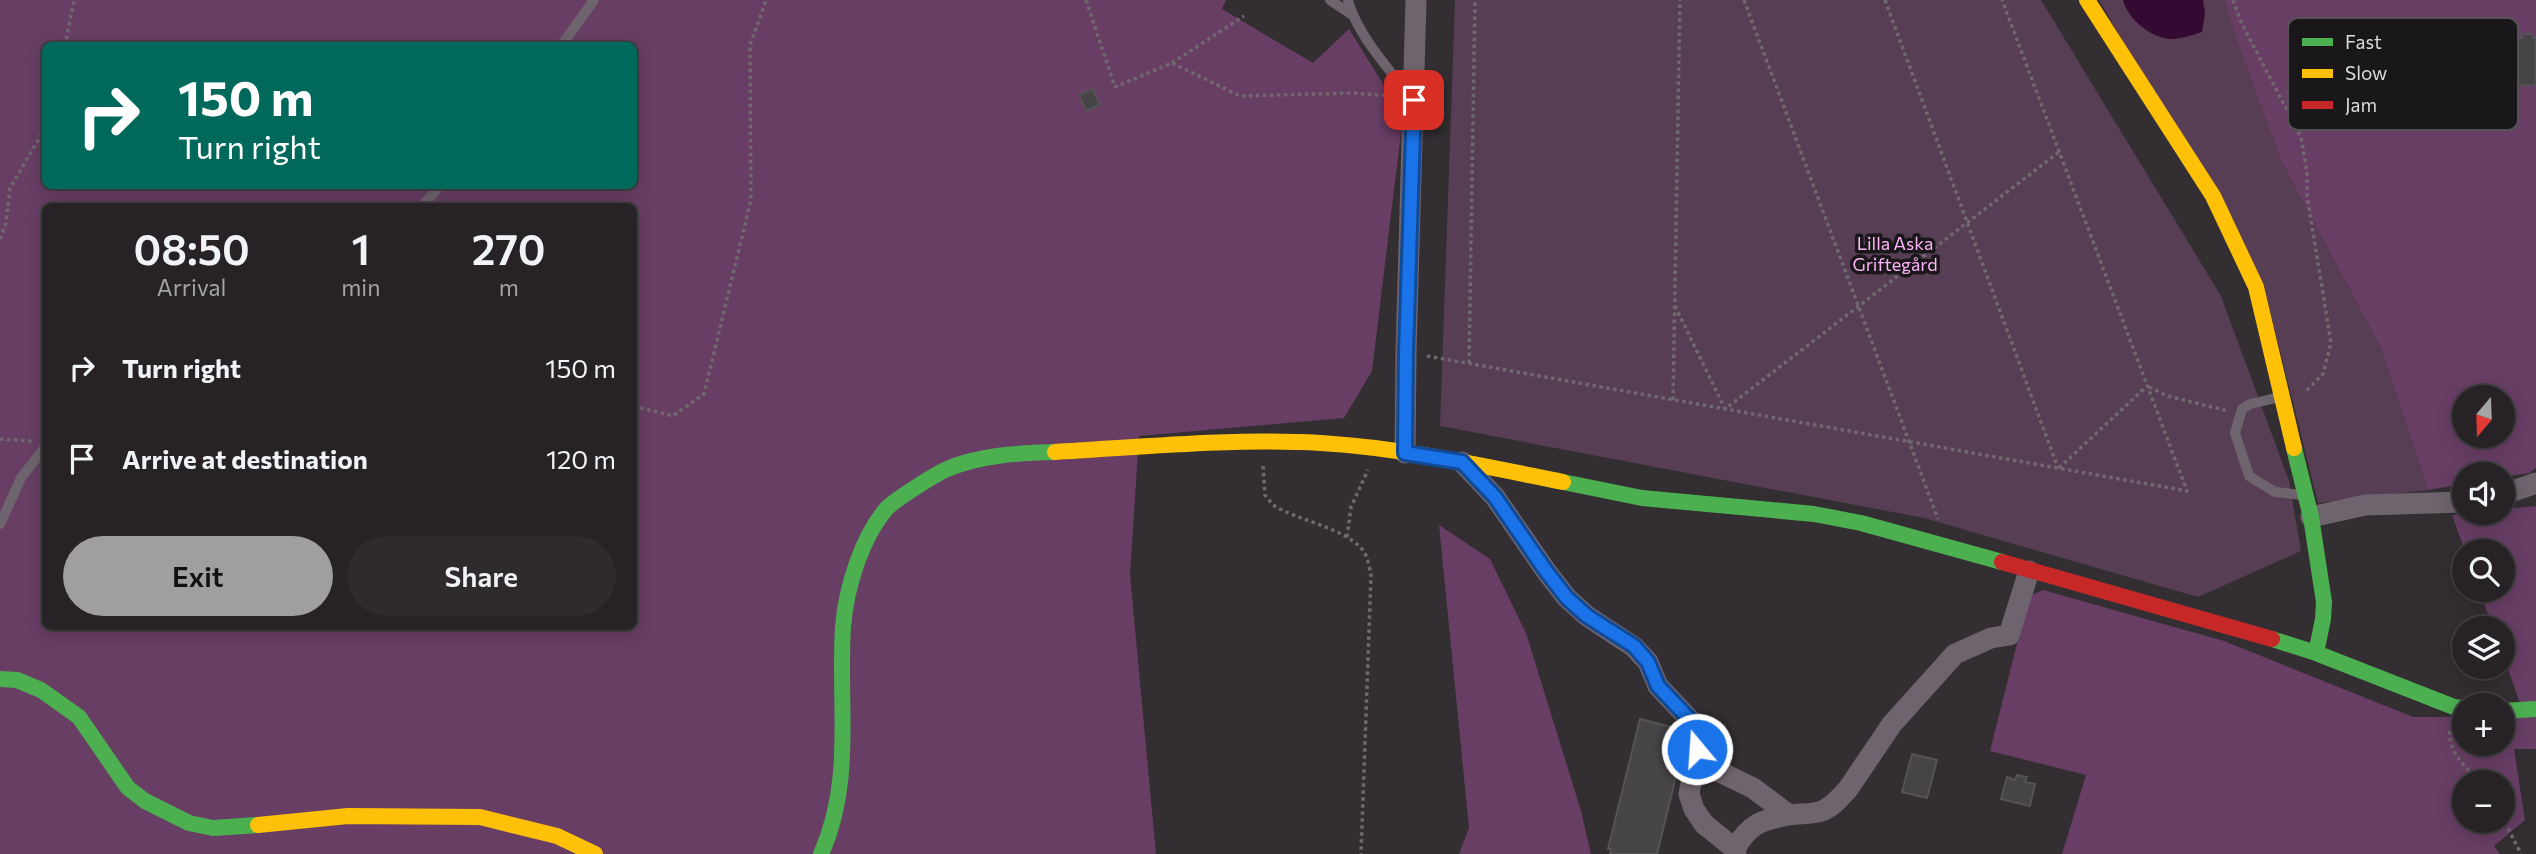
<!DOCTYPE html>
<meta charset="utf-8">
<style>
:root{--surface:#262225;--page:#2e2a2d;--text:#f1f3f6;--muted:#a4a4a7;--line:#423f42;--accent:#a19ea1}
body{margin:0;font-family:Commissioner,sans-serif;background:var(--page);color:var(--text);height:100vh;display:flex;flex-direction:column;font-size:26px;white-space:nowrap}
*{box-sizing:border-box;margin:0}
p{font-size:23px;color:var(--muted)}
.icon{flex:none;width:38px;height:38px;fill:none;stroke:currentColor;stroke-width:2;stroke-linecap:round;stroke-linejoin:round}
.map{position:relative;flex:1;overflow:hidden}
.panel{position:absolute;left:42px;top:203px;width:595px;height:427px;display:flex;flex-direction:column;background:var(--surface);border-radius:10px;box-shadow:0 4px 18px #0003,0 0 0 2px var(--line)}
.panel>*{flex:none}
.guide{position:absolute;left:42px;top:42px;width:595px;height:147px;border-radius:10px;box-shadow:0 4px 18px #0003,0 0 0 2px var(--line);background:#00695c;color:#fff;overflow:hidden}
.needle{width:46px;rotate:199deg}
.fabs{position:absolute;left:2452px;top:385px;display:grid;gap:14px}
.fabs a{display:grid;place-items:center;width:63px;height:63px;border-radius:50%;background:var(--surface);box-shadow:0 4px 18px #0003,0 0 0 2px var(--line);font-size:35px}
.pin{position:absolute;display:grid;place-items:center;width:60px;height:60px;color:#fff;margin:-30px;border-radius:14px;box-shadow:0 4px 10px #0006}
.me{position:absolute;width:77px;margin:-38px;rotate:342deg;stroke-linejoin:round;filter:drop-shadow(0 0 5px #0008)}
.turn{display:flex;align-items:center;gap:24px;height:147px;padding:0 21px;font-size:32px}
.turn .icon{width:91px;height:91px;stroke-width:2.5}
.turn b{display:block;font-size:49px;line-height:60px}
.eta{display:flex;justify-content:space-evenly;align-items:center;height:119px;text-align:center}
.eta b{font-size:42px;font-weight:600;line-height:49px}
.cta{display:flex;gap:14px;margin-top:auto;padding:14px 21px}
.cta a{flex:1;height:80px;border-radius:42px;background:var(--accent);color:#111;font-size:28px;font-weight:600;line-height:80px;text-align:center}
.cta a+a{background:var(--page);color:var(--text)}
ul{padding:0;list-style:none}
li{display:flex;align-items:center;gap:21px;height:91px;padding:0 21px}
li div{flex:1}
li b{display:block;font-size:26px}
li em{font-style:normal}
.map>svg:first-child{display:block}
</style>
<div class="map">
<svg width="2536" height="854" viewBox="0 0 2536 854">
<rect width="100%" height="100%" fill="#322e31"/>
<path fill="#573e54" d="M 1455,0 L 2041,0 L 2221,296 L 2289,481 L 2301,551 L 2198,597 L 1924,518 L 1440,426 Z
M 2099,0 L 2224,0 L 2237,41 L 2281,161 L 2382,350 L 2428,490 L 2318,503 L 2263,282 Z"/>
<path fill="#683e65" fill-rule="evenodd" d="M 0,0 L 1226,0 L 1222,9 L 1313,63 L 1349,29 L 1403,116 L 1372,371 L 1344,418 L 1139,436 L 1130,575 L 1156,854 L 0,854 ZM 46,46 L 634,46 L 634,186 L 46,186 ZM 46,206 L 634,206 L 634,626 L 46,626 Z
M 2224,0 L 2536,0 L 2536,468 L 2529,473 L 2503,477 L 2502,474 L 2464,474 L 2464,484 L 2428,490 L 2382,350 L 2281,161 L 2237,41 ZM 2464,397 L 2502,397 L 2502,436 L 2464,436 Z
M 2536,506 L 2536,749 L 2514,749 L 2525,820 L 2494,846 L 2500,854 L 2062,854 L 2086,775 L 1990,751 L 2029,596 L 2043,590 L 2224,641 L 2413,717 L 2464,717 L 2464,744 L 2502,744 L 2503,717 L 2525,717 L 2503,655 L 2502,628 L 2493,628 L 2479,590 L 2502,590 L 2502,551 L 2465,551 L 2452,515 L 2502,513 L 2503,509 ZM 2464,782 L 2502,782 L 2502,821 L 2464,821 Z
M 1439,525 L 1490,559 L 1526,633 L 1581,811 L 1591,854 L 1459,854 L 1469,828 Z"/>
<path fill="#340a32" d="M 2123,0 L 2203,0 L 2205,13 L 2202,32 C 2193,35 2184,38 2174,39 C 2153,40 2128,20 2123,0 Z"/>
<path fill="#474447" stroke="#565355" stroke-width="2" d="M 2522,34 L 2533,34 L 2533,38 L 2536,38 L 2536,85 L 2515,86 L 2512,39 L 2522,38 Z
M 1093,89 L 1100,105 L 1086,111 L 1079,95 Z
M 1640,719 L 1687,731 L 1657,854 L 1610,854 L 1611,849 L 1608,849 Z
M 1912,754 L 1937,760 L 1927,798 L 1902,792 Z
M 2017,775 L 2027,777 L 2025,782 L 2035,784 L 2030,806 L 2001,799 L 2007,777 L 2015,780 Z"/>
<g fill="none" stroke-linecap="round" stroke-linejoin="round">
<path stroke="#71686f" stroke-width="3.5" stroke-dasharray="3.5 3.5" stroke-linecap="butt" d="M 1086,0 L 1115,87 L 1172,63 L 1240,96 L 1353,93 L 1391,96
M 1744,0 L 1938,519
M 1885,0 L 2058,468
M 2233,0 L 2241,22 L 2301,137 L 2307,172 L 2307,196 L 2331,343 L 2323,374 L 2305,392
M 65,46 L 74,0
M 1172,63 L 1244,16
M 0,239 L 6,223 L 10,188 L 46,127
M 1675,306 L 1725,409 L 2059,152
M 1427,356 L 2187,491 L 2002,0
M 1469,363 L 1475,0
M 2149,387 L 2168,396 L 2228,411
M 1673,400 L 1680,0
M 634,409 L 637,407 L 673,416 L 704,394 L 751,200 L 750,45 L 766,0
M 0,439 L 33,441
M 1263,466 L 1265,495 L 1273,505 C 1299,521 1342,527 1362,549 C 1368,556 1369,567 1371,575 L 1361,854
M 2059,468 L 2147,386
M 1347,537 L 1351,507 L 1368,470
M 2450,731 C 2447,751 2467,768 2479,782
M 2502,816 L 2521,854"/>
<path stroke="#6e646d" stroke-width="10" d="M 1330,0 L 1351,14
M 1348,0 C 1356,33 1390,71 1412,98
M 561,46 L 594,0
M 422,206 L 440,186
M 2280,397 L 2250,404 L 2242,409 L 2235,433 L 2249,476 L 2275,492 L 2303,495
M 0,524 L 21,478 L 46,446"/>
<path stroke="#6e646d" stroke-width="21" d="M 1405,453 L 1406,353 L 1416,0
M 1462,462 L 1495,497 L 1546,571 L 1567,598 L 1587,616 L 1634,647 L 1648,662 L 1658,686 L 1693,723 L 1697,749 L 1689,794 L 1694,809 L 1704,824 L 1735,849 L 1736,854
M 2502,495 L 2536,483
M 2311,517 L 2365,505 L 2464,502
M 1695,760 L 1753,788 L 1789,815
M 1735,849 C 1749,824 1761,820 1789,815 C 1800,813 1811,815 1822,811 C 1832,807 1840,798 1848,789 L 1892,724 L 1955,654 L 1991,638 L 2009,635 L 2029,571"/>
<path stroke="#4caf50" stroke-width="16" d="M 2294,448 L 2311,517 L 2324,602 L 2323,619 L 2316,653
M 1563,482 L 1642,498 L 1814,514 L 1861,523 L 2002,562
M 2272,639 L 2316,653 L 2454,707 L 2464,708
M 0,679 L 17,680 L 41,690 L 79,717 L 128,788 L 145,801 L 189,823 L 213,828 L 258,825
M 2502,711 L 2536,709
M 821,854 C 854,781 838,705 843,627 C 846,589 861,538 887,508 C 895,500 934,475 945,470 C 978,455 1019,453 1055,452"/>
<path stroke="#ffc107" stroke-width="16" d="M 2087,0 L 2213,196 L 2256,287 L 2294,448
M 1055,452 C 1143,447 1233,438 1321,443 C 1403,448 1483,466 1563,482
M 258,825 L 348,816 L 480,817 L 557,836 L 595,854"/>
<path stroke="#c62828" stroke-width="16" d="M 2002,562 L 2272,639"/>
</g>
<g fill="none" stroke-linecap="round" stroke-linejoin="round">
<g stroke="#114b97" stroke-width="18">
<path id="route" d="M 1414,100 L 1406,353 L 1405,453 L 1462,462 L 1495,497 L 1546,571 L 1567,598 L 1587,616 L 1634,646 L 1648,662 L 1658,686 L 1693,723 L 1697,749"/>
</g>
<use href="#route" stroke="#1a73e8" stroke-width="12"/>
</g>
<g text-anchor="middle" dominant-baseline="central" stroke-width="7" stroke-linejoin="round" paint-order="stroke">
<g font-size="18" fill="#ffb3f8" stroke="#191719">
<text x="1895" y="243">Lilla Aska<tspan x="1895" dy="21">Griftegård</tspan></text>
</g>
</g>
<rect x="2288" y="18" width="230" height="112" rx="10" fill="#191719" stroke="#545254" stroke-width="2"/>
<rect x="2302" y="38" width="31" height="8" fill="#4caf50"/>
<rect x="2302" y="69" width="31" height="9" fill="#ffc107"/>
<rect x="2302" y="101" width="31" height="8" fill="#c62828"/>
<g font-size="19" fill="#dddadd">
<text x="2345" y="49">Fast</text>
<text x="2345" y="80">Slow</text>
<text x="2345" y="112">Jam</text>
</g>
</svg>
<div class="fabs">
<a><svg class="needle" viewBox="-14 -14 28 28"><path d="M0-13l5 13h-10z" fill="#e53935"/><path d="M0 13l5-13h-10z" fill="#a4a4a7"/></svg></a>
<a><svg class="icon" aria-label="sound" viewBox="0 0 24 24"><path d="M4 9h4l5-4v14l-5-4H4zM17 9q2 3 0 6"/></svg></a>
<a><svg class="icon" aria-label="search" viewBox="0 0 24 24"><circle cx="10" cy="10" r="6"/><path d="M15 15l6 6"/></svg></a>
<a><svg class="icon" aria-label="layers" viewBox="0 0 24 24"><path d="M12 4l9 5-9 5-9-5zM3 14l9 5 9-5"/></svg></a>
<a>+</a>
<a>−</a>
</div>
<div class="pin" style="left:1414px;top:100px;background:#d93025"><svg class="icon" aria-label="arrive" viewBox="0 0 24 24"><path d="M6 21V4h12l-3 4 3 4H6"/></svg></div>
<svg class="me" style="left:1697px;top:749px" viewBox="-20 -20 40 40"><circle r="17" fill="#1a73e8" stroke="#fff" stroke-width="3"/><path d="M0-11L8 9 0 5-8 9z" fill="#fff"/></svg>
<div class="guide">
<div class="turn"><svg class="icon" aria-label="right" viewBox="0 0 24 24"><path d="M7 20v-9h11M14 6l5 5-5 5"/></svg><div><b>150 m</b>Turn right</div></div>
</div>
<section class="panel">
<div class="eta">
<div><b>08:50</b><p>Arrival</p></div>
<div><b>1</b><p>min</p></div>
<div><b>270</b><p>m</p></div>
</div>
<ul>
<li><svg class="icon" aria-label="right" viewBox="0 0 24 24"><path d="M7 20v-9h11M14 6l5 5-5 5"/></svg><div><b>Turn right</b></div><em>150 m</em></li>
<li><svg class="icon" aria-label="arrive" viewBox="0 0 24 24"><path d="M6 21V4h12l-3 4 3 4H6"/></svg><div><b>Arrive at destination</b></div><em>120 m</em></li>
</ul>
<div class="cta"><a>Exit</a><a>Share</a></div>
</section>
</div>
